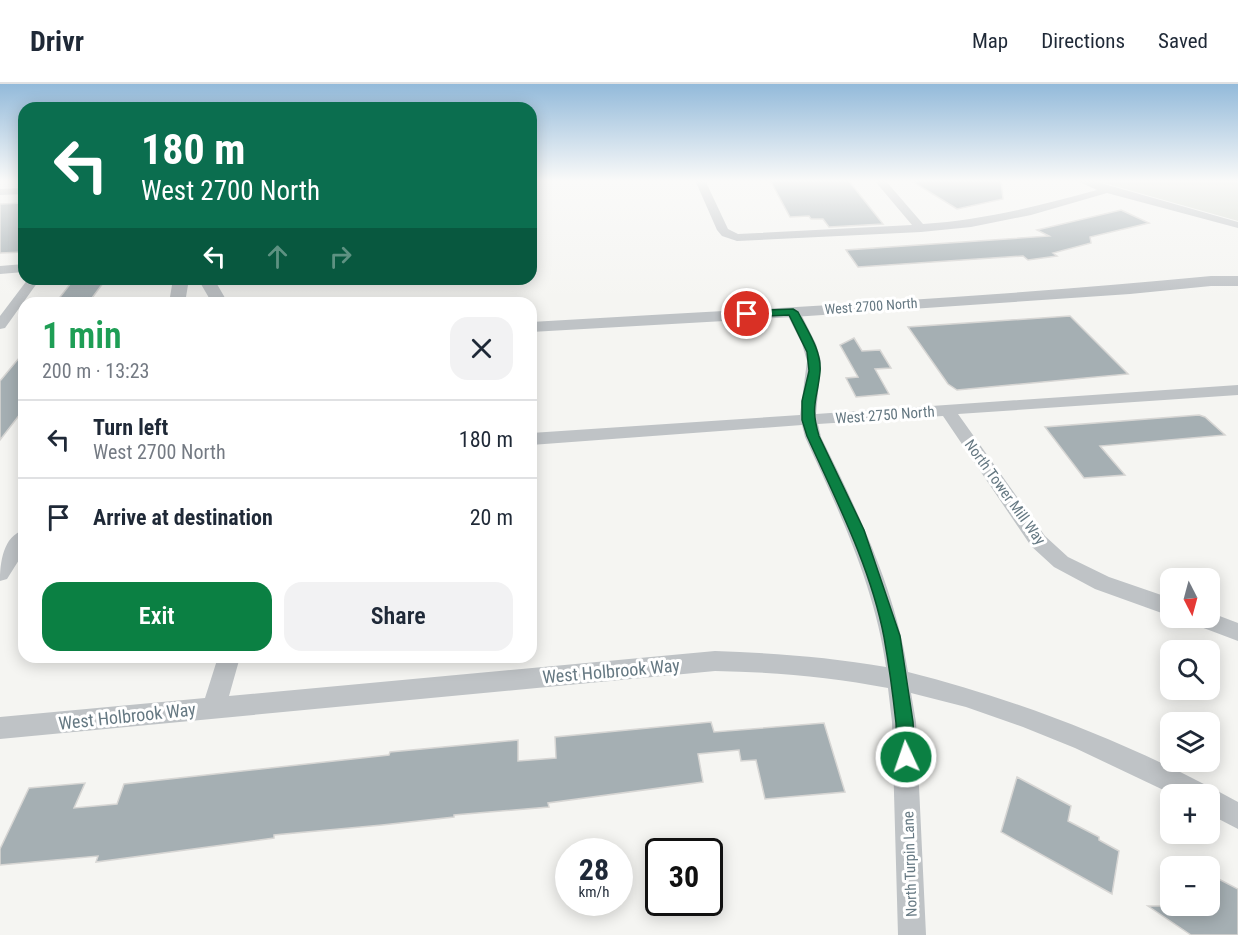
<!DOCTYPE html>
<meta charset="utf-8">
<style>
:root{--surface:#fff;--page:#f2f2f3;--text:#1f2937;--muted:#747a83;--line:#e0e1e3;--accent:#0b8043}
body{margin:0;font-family:"Roboto Condensed",sans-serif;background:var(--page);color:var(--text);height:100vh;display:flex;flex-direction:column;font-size:22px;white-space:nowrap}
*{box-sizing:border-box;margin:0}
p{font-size:20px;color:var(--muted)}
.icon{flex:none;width:33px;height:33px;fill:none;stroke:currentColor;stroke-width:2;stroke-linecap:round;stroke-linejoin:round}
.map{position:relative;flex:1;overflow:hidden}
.side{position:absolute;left:18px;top:213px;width:519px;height:366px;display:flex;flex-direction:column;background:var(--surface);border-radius:18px;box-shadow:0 3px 15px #0003}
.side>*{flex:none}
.guide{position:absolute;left:18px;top:18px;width:519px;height:183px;border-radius:18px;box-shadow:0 3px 15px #0003;background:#0b6e4f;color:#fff;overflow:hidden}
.needle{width:39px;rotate:174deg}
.fabs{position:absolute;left:1160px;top:484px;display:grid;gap:12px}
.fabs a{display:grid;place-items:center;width:60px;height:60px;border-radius:12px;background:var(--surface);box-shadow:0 3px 15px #0003;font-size:30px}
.speed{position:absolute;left:555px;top:754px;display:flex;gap:12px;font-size:30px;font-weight:700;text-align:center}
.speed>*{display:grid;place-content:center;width:78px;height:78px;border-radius:50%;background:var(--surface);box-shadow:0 3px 15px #0003;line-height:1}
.speed small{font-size:15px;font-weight:400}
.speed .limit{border:3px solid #111;border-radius:9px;background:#fff;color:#111}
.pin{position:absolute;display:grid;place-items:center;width:51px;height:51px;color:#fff;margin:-26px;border:3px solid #fff;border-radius:50%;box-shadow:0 2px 6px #0007}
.me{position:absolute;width:66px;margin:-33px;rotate:357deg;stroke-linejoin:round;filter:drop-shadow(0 0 4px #0008)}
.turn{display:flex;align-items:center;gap:21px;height:126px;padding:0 24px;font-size:27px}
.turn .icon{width:78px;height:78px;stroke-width:2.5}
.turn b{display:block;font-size:42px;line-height:51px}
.lanes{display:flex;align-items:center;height:57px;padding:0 24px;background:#0003;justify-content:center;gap:30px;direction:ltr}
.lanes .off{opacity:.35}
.round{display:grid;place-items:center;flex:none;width:63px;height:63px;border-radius:18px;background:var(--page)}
.summary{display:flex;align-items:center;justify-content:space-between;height:102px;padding:0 24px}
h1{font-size:36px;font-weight:600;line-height:45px;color:#1e9e55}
.button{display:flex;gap:12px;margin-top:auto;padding:12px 24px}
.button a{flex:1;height:69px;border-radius:18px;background:var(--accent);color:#fff;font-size:24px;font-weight:600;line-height:69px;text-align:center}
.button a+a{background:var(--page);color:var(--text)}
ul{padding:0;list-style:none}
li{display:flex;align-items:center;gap:18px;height:78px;padding:0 24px;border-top:2px solid var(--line)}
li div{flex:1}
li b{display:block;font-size:22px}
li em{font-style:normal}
header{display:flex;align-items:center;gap:36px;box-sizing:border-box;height:84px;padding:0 30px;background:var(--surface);border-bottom:2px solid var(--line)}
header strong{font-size:28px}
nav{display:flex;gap:33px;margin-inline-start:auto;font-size:21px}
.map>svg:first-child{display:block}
</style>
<header>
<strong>Drivr</strong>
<nav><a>Map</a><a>Directions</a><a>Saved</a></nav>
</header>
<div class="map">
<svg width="1238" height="851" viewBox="0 0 1238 851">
<rect width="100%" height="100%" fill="#f5f5f2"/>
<path fill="#d5dad1" d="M 1093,96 L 1238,96 L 1238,137 Z"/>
<path fill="#a5afb3" stroke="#d7d6d4" stroke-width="1.5" d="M 770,96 L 848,96 L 883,140 L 829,143 L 823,135 L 811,135 L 809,132 L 790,133 Z
M 910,96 L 1001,96 L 1003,115 L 957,125 Z
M 24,119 L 24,168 L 0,169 L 0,120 Z
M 1121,126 L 1149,139 L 1090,153 L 1091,159 L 1053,169 L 1057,172 L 1028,176 L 1023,172 L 858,183 L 846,166 L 1049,152 L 1037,146 Z
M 74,195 L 106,195 L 92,214 L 57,217 Z
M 1070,232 L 1128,290 L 957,306 L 948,300 L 908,243 Z
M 854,254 L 862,267 L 880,266 L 891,284 L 875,285 L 889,310 L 856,313 L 846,294 L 858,293 L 840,261 Z
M 24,268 L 24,325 L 0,356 L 0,297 Z
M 1199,331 L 1205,333 L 1225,351 L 1100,362 L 1125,391 L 1084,394 L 1045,343 Z
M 711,638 L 714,648 L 824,639 L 845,708 L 765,715 L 756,676 L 741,677 L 739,666 L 698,670 L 703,698 L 548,719 L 549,723 L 454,731 L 454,733 L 382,741 L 274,751 L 274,754 L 96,778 L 98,772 L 0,781 L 0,765 L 29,704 L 85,699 L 74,724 L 117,720 L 124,700 L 389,671 L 390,668 L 518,656 L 518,677 L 556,674 L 555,653 Z
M 1017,693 L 1071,722 L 1068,737 L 1099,753 L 1099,756 L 1119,767 L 1112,810 L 1001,748 Z
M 1209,790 L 1238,805 L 1238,851 L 1191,851 L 1148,822 L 1209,822 Z"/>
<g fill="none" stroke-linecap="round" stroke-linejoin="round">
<path fill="#bfc3c6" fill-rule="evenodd" d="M 695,96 L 705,96 L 728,145 L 738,150 L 912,141 L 874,96 L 885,96 L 923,140 C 983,136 1039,122 1097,106 L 1075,96 L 1090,96 L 1238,138 L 1238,144 L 1107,109 L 1031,131 L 971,143 L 921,148 L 737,157 L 722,152 L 717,146 Z
M 24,104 L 24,110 L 0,111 L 0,105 Z
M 24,180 L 24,188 L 0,190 L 0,182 Z
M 28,195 L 40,195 L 5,244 L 0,245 L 0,232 Z
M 793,224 L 800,228 L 816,260 L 821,277 L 816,330 L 1238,301 L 1238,311 L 958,330 L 1045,452 L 1068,473 L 1109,493 L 1170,514 L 1170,532 L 1095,505 L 1054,483 L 1031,462 L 943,332 L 818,340 L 821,353 C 858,428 895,504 908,588 C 1023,617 1134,661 1238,718 L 1238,745 L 1209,730 L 1209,711 L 1174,711 L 1075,664 L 1023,643 L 966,623 L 911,609 L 916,638 L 926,851 L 898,851 L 892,638 L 888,604 C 830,593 774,588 715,587 L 0,655 L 0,633 L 205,614 L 218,573 L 240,573 L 229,612 L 715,567 C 773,569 829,573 886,583 C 875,502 839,427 805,353 L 802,341 L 531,361 L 531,349 L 800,331 L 807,277 L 802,260 L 786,228 Z
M 24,446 L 24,468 L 7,495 L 0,497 C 0,479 3,452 24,446 Z
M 1209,528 L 1238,539 L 1238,557 L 1193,540 L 1190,534 L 1209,534 Z"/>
<path fill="#bfc3c6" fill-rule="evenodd" d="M 1211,192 L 1238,192 L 1238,202 L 1211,202 L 1130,210 L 793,233 L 531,248 L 531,238 C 758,225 985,214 1211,192 Z
M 173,195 L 189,195 L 185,219 L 169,219 Z
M 198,195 L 214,195 L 228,219 L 212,219 Z"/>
</g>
<linearGradient id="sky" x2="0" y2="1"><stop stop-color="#93bada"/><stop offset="0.45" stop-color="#fafaf9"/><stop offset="1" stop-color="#fafaf9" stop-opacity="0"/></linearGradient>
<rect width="1238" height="215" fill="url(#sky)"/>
<path fill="#0b8043" stroke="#07532c" stroke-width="1.5" d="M 793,225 L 798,228 C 807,246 822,267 820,288 C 817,317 810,322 819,352 L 864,446 L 900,552 L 913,638 L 915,673 L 912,680 L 906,682 L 900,680 C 894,667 897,652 896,639 C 893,611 889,581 884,553 C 871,484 836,416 807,352 L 802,336 L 802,317 L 809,287 L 807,268 L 789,231 L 747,233 L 742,230 L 747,227 Z"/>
<g text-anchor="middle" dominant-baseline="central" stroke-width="6" stroke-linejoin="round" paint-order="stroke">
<g font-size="14" fill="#657882" stroke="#fff">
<text transform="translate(871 222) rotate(-4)">West 2700 North</text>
</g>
<g font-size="15" fill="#657882" stroke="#fff">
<text transform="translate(885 331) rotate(-4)">West 2750 North</text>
<text transform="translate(1005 408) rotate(54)">North Tower Mill Way</text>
<text transform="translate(910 780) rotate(-92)">North Turpin Lane</text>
</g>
<g font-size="18" fill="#657882" stroke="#fff">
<text transform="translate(611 587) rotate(-5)">West Holbrook Way</text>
<text transform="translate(127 632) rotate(-6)">West Holbrook Way</text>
</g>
</g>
</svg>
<div class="fabs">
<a><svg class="needle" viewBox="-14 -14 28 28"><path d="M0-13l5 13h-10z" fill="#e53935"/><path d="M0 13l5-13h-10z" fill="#747a83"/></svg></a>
<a><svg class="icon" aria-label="search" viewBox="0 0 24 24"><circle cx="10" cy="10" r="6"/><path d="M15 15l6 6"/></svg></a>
<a><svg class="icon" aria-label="layers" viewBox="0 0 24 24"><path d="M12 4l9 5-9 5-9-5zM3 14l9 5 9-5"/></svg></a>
<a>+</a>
<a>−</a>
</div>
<div class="speed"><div>28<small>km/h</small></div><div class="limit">30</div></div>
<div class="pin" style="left:747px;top:230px;background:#d93025"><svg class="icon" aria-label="arrive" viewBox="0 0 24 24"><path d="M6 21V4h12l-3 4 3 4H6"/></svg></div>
<svg class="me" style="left:906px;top:673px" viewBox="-20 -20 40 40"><circle r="17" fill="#0b8043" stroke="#fff" stroke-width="3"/><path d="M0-11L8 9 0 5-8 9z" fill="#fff"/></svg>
<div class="guide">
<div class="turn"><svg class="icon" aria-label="left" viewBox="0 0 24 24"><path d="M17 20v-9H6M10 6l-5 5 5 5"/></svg><div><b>180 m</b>West 2700 North</div></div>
<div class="lanes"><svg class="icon" aria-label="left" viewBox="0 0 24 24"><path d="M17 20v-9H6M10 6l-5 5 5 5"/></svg><svg class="icon off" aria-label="ahead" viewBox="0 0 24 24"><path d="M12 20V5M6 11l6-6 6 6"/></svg><svg class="icon off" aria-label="right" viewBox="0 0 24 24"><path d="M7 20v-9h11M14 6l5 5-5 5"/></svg></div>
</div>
<section class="side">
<div class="summary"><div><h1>1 min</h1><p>200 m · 13:23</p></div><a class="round"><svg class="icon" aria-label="close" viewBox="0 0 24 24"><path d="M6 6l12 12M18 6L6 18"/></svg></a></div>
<ul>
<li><svg class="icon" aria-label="left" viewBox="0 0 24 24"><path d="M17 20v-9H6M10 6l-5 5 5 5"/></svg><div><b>Turn left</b><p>West 2700 North</p></div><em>180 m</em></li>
<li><svg class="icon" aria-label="arrive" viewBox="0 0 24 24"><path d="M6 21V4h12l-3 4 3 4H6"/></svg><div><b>Arrive at destination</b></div><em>20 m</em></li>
</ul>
<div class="button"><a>Exit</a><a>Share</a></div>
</section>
</div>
